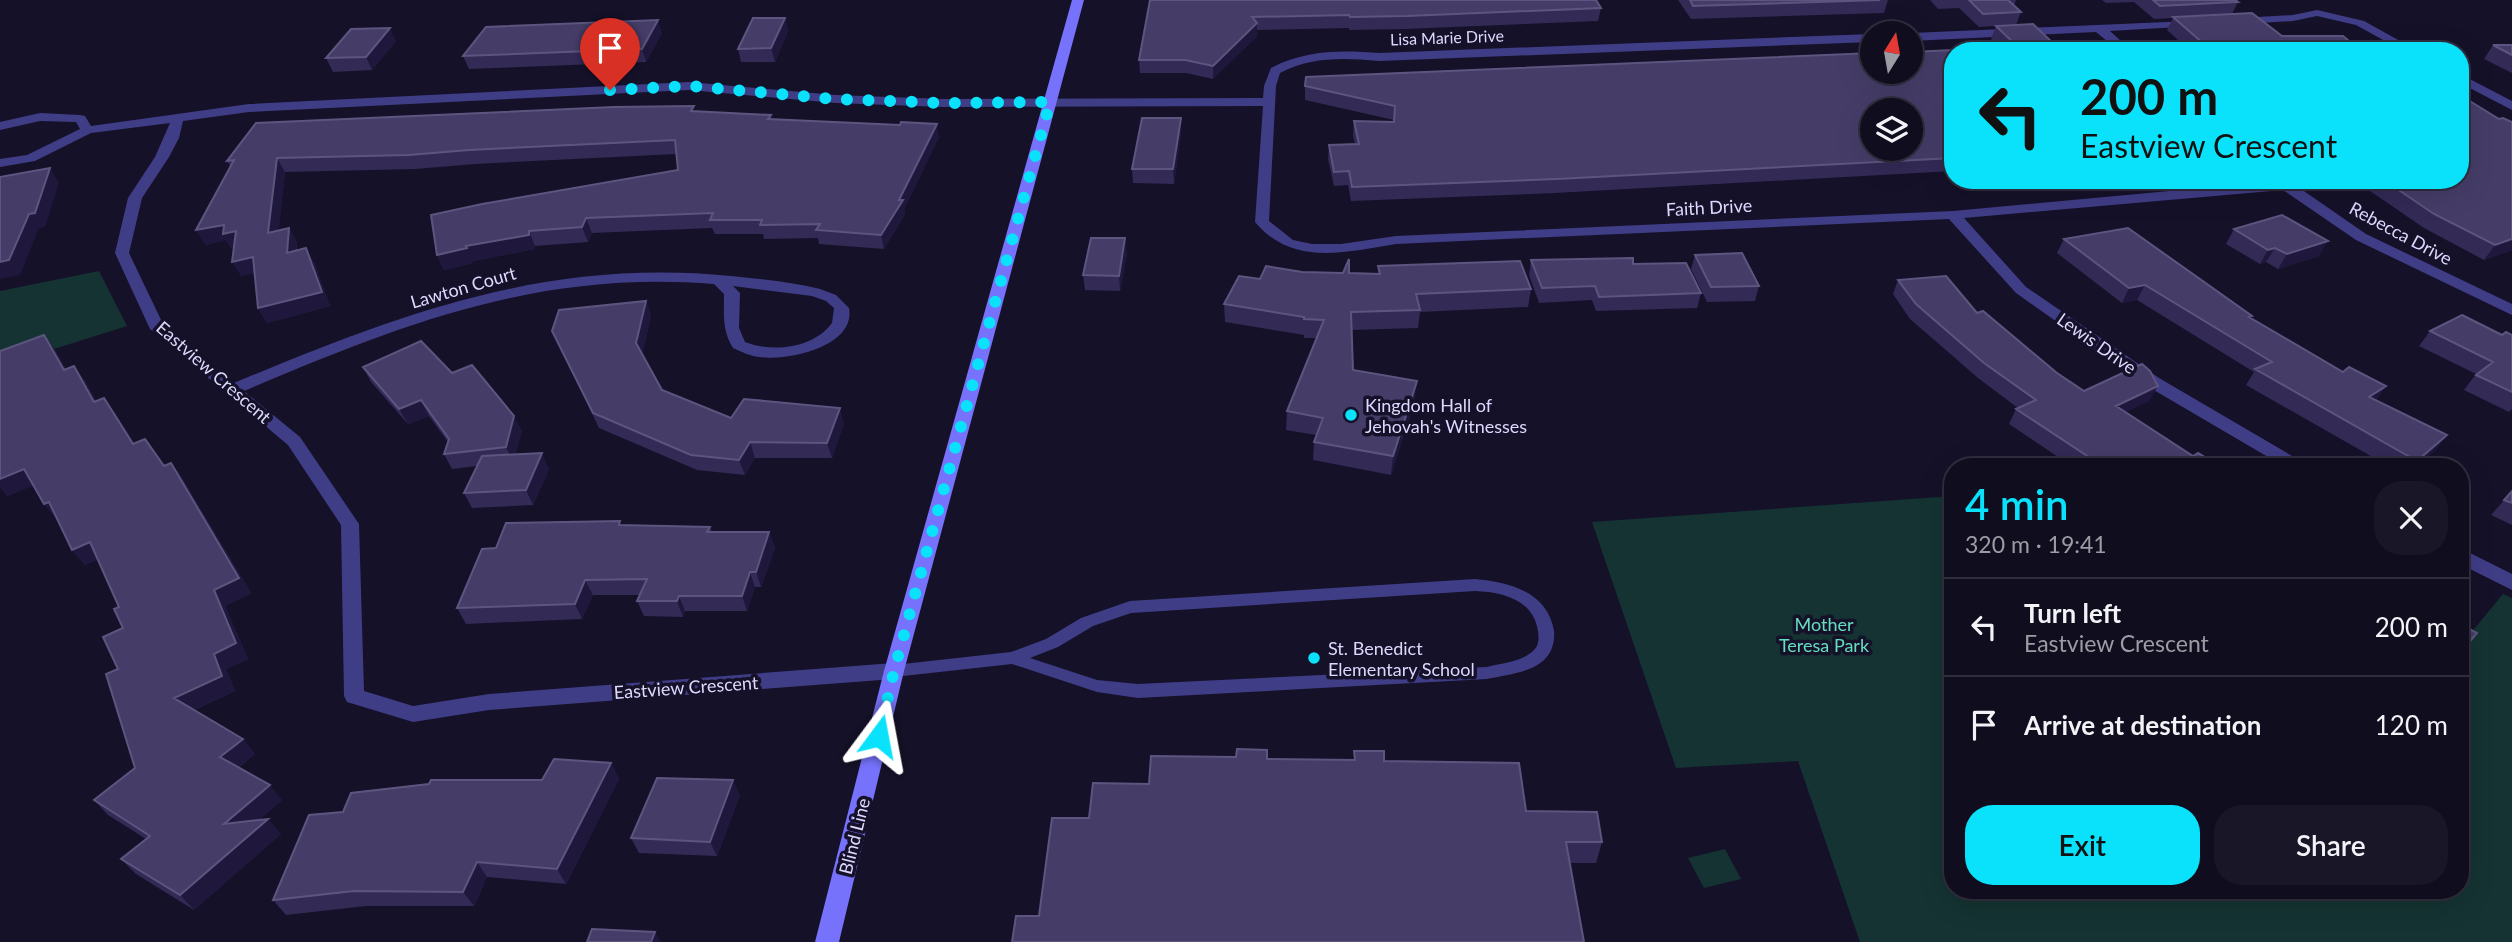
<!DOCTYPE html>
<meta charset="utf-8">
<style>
:root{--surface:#100d1f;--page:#191628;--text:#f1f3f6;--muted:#9c9ca4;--line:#302d3d;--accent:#09e2fa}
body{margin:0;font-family:Lato,sans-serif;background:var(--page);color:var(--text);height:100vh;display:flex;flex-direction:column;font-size:26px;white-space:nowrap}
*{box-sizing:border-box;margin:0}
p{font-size:23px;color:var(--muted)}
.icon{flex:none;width:38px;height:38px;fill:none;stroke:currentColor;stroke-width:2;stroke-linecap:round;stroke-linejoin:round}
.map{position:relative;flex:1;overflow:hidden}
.sheet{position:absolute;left:1944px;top:458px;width:525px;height:441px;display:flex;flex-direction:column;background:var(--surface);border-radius:28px;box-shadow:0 7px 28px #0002,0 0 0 2px var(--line)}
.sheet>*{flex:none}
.guide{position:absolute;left:1944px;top:42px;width:525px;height:147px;border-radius:28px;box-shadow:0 7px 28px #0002,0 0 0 2px var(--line);background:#09e2fa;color:#111;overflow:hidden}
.needle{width:46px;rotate:11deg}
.buttons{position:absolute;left:1860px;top:21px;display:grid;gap:14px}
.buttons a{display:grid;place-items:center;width:63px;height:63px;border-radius:50%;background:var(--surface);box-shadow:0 7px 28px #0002,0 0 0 2px var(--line);font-size:35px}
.pin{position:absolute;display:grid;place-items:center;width:60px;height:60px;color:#fff;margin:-72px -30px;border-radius:50% 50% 50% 0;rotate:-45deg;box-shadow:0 0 7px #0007}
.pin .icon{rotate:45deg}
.me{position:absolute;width:77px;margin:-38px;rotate:13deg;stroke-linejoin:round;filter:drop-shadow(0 0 5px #0008)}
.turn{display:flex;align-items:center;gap:24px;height:147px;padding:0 21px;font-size:32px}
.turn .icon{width:91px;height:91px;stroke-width:2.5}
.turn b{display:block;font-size:49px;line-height:60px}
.round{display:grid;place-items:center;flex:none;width:74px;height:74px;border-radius:28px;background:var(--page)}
.headline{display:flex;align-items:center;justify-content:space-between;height:119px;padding:0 21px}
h1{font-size:42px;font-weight:600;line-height:52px;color:var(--accent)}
.button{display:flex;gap:14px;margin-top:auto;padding:14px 21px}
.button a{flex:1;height:80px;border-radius:28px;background:var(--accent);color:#111;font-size:28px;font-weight:600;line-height:80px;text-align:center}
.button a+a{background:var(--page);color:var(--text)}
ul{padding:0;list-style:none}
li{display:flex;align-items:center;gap:21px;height:98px;padding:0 21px;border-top:2px solid var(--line)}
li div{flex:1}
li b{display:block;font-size:26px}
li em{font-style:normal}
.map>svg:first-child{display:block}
</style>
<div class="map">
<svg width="2512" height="942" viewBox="0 0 2512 942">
<rect width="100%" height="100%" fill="#151129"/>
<path fill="#143332" d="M 99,271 L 127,326 L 0,366 L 0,291 Z
M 1953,496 L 1953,891 L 2460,891 L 2461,645 L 2503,594 L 2512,598 L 2512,942 L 1860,942 L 1798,761 L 1676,768 L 1592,522 Z
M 1725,849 L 1741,879 L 1704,888 L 1688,858 Z"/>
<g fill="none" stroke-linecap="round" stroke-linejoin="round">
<path fill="#403d87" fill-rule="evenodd" d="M 1475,579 C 1509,582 1548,592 1554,631 C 1555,642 1552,653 1543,661 C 1529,673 1505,675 1487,679 L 1138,698 L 1097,692 L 1012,664 L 894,677 L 888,675 L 886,671 L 888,667 L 894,665 L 1011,652 L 1046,639 L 1081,618 L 1130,601 ZM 1475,591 C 1502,592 1533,599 1538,631 C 1539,638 1539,646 1533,651 C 1521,662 1502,663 1487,667 L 1138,684 L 1097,680 L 1030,658 L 1058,647 L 1093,626 L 1131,613 Z"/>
<path fill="#403d87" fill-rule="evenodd" d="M 2317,10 L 2364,21 L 2418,51 L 2403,51 L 2356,25 L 2317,16 L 2293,21 L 2240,24 L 2234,21 L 2240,18 L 2293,15 Z
M 2191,21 L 2195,22 L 2195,26 L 2110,31 L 2132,51 L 2119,51 L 2096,32 L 1911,41 L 1911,33 Z
M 1872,34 L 1872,42 L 1379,61 C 1344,58 1312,56 1280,73 L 1276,86 L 1269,221 L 1293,240 L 1312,244 L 1341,244 L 1396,236 L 1953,211 L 2288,180 L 2366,234 L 2512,304 L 2512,315 L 2356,240 L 2283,190 L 1964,218 L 2026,287 L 2159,378 L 2304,463 L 2307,467 L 2285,467 L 2147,386 L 2016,293 L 1949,219 L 1396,244 C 1345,252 1293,267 1255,222 L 1263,106 L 943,107 L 836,103 L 689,90 L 249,112 L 183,121 L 179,138 L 169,157 L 142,198 L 129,253 L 163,324 L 234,383 C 402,313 547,258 731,276 C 761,279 791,282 820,289 L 836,295 L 849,308 C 856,347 787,361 759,357 C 750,356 742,352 733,348 C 722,330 724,315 724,294 L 714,284 C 538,270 402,324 244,391 L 300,437 L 359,524 L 364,691 L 413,706 L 489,694 L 894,663 L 901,665 L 904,671 L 901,677 L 894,679 L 489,710 L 413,722 L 347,702 L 344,696 L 341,525 L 288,445 L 150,329 L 115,253 L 128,198 L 155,157 L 170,123 L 91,133 L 35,161 L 0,167 L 0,159 L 27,155 L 80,129 L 76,122 L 40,121 L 0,130 L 0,122 L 40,113 L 80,115 L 85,116 L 91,126 L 249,104 L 689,82 L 836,95 L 943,99 L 1263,98 L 1264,86 L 1271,68 C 1305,50 1341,50 1379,53 ZM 733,286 L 812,296 L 826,301 L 834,308 L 832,323 C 814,348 773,353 745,342 L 739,328 L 740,293 Z
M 2460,74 L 2512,101 L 2512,110 L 2460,83 Z
M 2460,548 L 2512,574 L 2512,590 L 2460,564 Z"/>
<path fill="#7672fc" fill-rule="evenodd" d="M 1072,0 L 1084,0 L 904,671 L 839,942 L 815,942 L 884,671 Z"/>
</g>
<path fill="#332a56" d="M 1150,0 L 1601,8 L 1598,21 L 1406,29 L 1349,30 L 1349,28 L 1257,30 L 1257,36 L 1213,79 L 1186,73 L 1140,73 L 1139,60 Z
M 1678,0 L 1888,0 L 1884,13 L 1691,19 Z
M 1930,0 L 2016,0 L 2014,6 L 2021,12 L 2016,25 L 2058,48 L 1953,51 L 1953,171 L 1555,193 L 1351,201 L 1348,185 L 1334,186 L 1328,159 L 1329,145 L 1355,144 L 1353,135 L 1354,121 L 1394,122 L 1394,120 L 1305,100 L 1305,86 L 2000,48 L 1991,39 L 1996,26 L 1979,27 L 1959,8 L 1938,9 Z
M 2102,0 L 2235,0 L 2238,2 L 2232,14 L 2282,36 L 2354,45 L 2378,51 L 2190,51 L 2167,30 L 2173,18 L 2154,19 L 2134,2 L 2106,3 Z
M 785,18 L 788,31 L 775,62 L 741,62 L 738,49 Z
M 662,33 L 646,62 L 469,69 L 463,56 Z
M 396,41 L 372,70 L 333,72 L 326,58 Z
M 2493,45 L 2512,45 L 2512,73 L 2484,59 Z
M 695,111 L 771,115 L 772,119 L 939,137 L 904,209 L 905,214 L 884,249 L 819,244 L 818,238 L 764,239 L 763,234 L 715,234 L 712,228 L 592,233 L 588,242 L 535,246 L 535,249 L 473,261 L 473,263 L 444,270 L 437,255 L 678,170 L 676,154 L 475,164 L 415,169 L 285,172 L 278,230 L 289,228 L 297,243 L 297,251 L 314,262 L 330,306 L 267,323 L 258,308 L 254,273 L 241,276 L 234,248 L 231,248 L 226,240 L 205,245 L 231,167 L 227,161 Z
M 1181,132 L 1174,184 L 1133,183 L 1132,169 Z
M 2354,180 L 2460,180 L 2512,250 L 2484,260 L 2424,228 Z
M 2234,229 L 2319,256 L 2278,269 L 2266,262 L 2260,264 L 2226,244 Z
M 2064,239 L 2252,316 L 2251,318 L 2343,372 L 2386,386 L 2376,400 L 2447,435 L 2435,450 L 2416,467 L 2390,467 L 2246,385 L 2254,372 L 2137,300 L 2122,303 L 2057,253 Z
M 1127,253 L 1120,291 L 1085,290 L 1083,275 Z
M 1695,255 L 1759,286 L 1755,301 L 1707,302 L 1691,269 Z
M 1531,260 L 1633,264 L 1701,293 L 1697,308 L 1596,311 L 1592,300 L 1539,303 L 1529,275 Z
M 1378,266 L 1531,289 L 1528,307 L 1420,312 L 1418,328 L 1351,330 L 1353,370 L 1415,399 L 1391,475 L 1313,460 L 1314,442 L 1316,435 L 1286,430 L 1287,411 L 1317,338 L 1304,338 L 1304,335 L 1225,322 L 1224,304 L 1260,279 L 1302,272 L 1378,274 Z
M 1898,280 L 1977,313 L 2057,373 L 2084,391 L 2149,401 L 2125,412 L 2193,456 L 2221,467 L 2073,467 L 2009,424 L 2016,409 L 2018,408 L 1978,378 L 1910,319 L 1893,294 Z
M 646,301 L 651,316 L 642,354 L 662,390 L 731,418 L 844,423 L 832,458 L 755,458 L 745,475 L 697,470 L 599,428 L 552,331 Z
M 2430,331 L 2512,335 L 2512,409 L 2509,412 L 2464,390 L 2476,374 L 2419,346 Z
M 44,335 L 55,350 L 66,369 L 85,381 L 96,401 L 115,413 L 134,443 L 164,466 L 171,463 L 182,478 L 251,593 L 225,606 L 248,659 L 226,669 L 235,691 L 194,710 L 243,739 L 255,754 L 238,768 L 282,800 L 259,820 L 281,834 L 194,910 L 136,874 L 121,859 L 146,839 L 108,815 L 94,800 L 135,768 L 118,669 L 123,628 L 119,607 L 98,559 L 85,565 L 72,550 L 57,519 L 44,504 L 34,485 L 7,496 Z
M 363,367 L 452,373 L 522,431 L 515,455 L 549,469 L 533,505 L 472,508 L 464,493 L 477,466 L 452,469 L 444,454 L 448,442 L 429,416 L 408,424 L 371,382 Z
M 2512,491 L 2512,525 L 2491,515 Z
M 622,525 L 710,527 L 712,532 L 769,532 L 775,548 L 761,587 L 755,587 L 747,611 L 685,611 L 683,617 L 644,616 L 637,601 L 640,595 L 593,595 L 582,619 L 466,624 L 457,608 L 496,548 Z
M 1354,751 L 1526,811 L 1602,842 L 1596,863 L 1570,863 L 1039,916 L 1089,818 L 1149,784 L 1267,759 L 1354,760 Z
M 611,763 L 619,779 L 566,884 L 487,877 L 474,906 L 366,906 L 286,915 L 273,900 L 343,812 L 542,780 Z
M 740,795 L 717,856 L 639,853 L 631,838 Z"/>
<path fill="#1f183c" d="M 785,18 L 788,31 L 775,62 L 771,48 Z
M 658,20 L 662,33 L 646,62 L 642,49 Z
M 1257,23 L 1257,36 L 1213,79 L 1213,66 Z
M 390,28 L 396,41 L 372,70 L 366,57 Z
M 1181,118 L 1181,132 L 1174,184 L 1173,169 Z
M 937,124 L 939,137 L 904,209 L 905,214 L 884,249 L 881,235 Z
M 277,158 L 285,172 L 277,247 L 268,233 Z
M 50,168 L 59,183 L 45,227 L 39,228 L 20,275 L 0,279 L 0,262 L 29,214 Z
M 586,218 L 592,233 L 588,242 L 582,227 Z
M 224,225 L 236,231 L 245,246 L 231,248 L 226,240 L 205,245 L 196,230 Z
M 289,228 L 297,243 L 295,268 L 287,253 Z
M 529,231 L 535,246 L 535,249 L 473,261 L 473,263 L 444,270 L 437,255 L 466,246 Z
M 1125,238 L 1127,253 L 1120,291 L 1119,276 Z
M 2512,239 L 2512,250 L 2484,260 L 2495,245 Z
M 2328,241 L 2319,256 L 2278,269 L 2287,254 Z
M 306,248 L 314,262 L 330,306 L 267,323 L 258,308 Z
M 2275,248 L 2266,262 L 2260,264 L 2268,250 Z
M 253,257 L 261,272 L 241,276 L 232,262 Z
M 2145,285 L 2137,300 L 2122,303 L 2129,288 Z
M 646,301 L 651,316 L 642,358 L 636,343 Z
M 44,335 L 55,350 L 75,385 L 64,370 Z
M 74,366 L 85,381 L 105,417 L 94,402 Z
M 1417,381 L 1415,399 L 1391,475 L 1393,456 Z
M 2158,386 L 2149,401 L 2107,421 L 2116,406 Z
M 2386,386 L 2375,401 L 2369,397 Z
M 104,398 L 115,413 L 144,459 L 133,444 Z
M 421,400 L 429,416 L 408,424 L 399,409 Z
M 840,408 L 844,423 L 832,458 L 827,443 Z
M 514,416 L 522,431 L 513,462 L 506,447 Z
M 2447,435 L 2435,450 L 2416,467 L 2412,467 L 2417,461 Z
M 750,442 L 755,458 L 745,475 L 739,460 Z
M 542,453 L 549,469 L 533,505 L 526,490 Z
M 171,463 L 182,478 L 251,593 L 225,606 L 248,659 L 226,669 L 235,691 L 187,713 L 174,698 L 214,654 L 214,590 Z
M 24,469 L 37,484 L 7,496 L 0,488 L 0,479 Z
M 49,502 L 62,517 L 57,519 L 44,504 Z
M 769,532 L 775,548 L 761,587 L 756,572 Z
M 90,542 L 102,557 L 85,565 L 72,550 Z
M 750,572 L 755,587 L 747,611 L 742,596 Z
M 585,580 L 593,595 L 582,619 L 575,604 Z
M 679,596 L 685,611 L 683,617 L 677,601 Z
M 243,739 L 255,754 L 232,772 L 220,757 Z
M 611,763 L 619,779 L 566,884 L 557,869 Z
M 733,780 L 740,795 L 717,856 L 710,842 Z
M 270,785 L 282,800 L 237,839 L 224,824 Z
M 268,819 L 281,834 L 194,910 L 180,895 Z
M 477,862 L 487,877 L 474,906 L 463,892 Z
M 655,932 L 661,942 L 651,942 Z"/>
<path fill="#453d68" stroke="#5d557f" stroke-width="2" fill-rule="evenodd" d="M 1150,0 L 1596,0 L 1601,8 L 1407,16 L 1350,17 L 1349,15 L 1252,17 L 1257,23 L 1213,66 L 1185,60 L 1139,60 Z
M 1690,0 L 1880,0 L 1693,6 Z
M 1969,0 L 2008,0 L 2021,12 L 1983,14 Z
M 2153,0 L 2235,0 L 2238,2 L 2160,6 Z
M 2252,13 L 2282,36 L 2343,36 L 2354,45 L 2370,45 L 2378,51 L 2212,51 L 2173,17 Z
M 753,18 L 785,18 L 771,48 L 738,49 Z
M 658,20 L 642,49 L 463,56 L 486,27 Z
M 2033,24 L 2058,48 L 2081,47 L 2085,51 L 1953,51 L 1953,158 L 1557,179 L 1352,187 L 1349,171 L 1334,172 L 1329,145 L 1359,144 L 1354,121 L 1394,122 L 1395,106 L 1305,86 L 1306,77 L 1872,53 L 1872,72 L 1911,72 L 1911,52 L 2018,47 L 1996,26 ZM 1872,110 L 1911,110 L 1911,149 L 1872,149 Z
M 390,28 L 366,57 L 326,58 L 351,29 Z
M 2493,45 L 2512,45 L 2512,55 Z
M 2460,95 L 2499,119 L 2503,118 L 2512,122 L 2512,239 L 2495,245 L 2434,214 L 2384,180 L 2460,180 Z
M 694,106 L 691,111 L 771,115 L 768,119 L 900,125 L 901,122 L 937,124 L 899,200 L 903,200 L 881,235 L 816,230 L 820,224 L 760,225 L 762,220 L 710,220 L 713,213 L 586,218 L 582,227 L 529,231 L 529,235 L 466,246 L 467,248 L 437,255 L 431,215 L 482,204 L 678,170 L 675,140 L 469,150 L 409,155 L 277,158 L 268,233 L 289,228 L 287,253 L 306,248 L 322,292 L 258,308 L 253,257 L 232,262 L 236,231 L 223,234 L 224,225 L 196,230 L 234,160 L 227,161 L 256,123 L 614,107 Z
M 1142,118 L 1181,118 L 1173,169 L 1132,169 Z
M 50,168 L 35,213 L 29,214 L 9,260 L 0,262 L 0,177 Z
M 2282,215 L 2328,241 L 2287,254 L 2275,248 L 2268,250 L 2234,229 Z
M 2128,228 L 2252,316 L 2249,317 L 2343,372 L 2349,367 L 2386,386 L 2369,397 L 2447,435 L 2417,461 L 2255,369 L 2272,362 L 2145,285 L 2129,288 L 2064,239 Z
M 1091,238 L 1125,238 L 1119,276 L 1083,275 Z
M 1742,253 L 1759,286 L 1711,287 L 1695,255 Z
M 1633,258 L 1633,264 L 1686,263 L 1701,293 L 1599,297 L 1595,286 L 1542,288 L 1531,260 Z
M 1349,259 L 1349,273 L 1380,274 L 1378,266 L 1520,261 L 1531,289 L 1416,294 L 1420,310 L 1351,312 L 1353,370 L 1417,381 L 1393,456 L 1314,442 L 1323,418 L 1287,411 L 1324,320 L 1304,319 L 1304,317 L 1224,304 L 1239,276 L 1260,279 L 1266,266 L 1302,272 L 1343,273 Z
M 1946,276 L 1977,313 L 1983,311 L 2057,373 L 2084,391 L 2142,364 L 2150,371 L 2158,386 L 2116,406 L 2193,456 L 2198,453 L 2221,467 L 2104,467 L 2016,409 L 2036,400 L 1984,363 L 1916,304 L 1898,280 Z
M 646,301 L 636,343 L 662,390 L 731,418 L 744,399 L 840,408 L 827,443 L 750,442 L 739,460 L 691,455 L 593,413 L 552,331 L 559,310 Z
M 2462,315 L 2502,335 L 2506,332 L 2512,335 L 2512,392 L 2476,375 L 2493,362 L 2430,331 Z
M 44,335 L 64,370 L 74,366 L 94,402 L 104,398 L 133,444 L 145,439 L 164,466 L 171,463 L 239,578 L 214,590 L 236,643 L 214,654 L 222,676 L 174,698 L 243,739 L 220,757 L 270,785 L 224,824 L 268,819 L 180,895 L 121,859 L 150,836 L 94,800 L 135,768 L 106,674 L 118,669 L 103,637 L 123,628 L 114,609 L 119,607 L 90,542 L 72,550 L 49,502 L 44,504 L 24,469 L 0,479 L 0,351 Z
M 421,341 L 452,373 L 472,365 L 514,416 L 506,447 L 444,454 L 449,439 L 421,400 L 399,409 L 363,367 Z
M 542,453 L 526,490 L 464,493 L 482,456 Z
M 2512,491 L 2512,503 L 2504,500 Z
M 620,521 L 619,525 L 710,527 L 707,532 L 769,532 L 756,572 L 750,572 L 742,596 L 679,596 L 677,601 L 637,601 L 647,579 L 585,580 L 575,604 L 457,608 L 482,549 L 496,548 L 506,523 Z
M 2460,624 L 2477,633 L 2460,653 Z
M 1237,749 L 1267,750 L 1267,759 L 1355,760 L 1354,751 L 1384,751 L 1384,761 L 1519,763 L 1526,811 L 1597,812 L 1602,842 L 1566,842 L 1584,942 L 1012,942 L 1016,916 L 1039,916 L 1052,818 L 1089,818 L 1093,783 L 1149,784 L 1151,756 L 1236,757 Z
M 554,759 L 611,763 L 557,869 L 477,862 L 463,892 L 354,891 L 273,900 L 309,815 L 343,812 L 351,793 L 429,784 L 431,780 L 542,780 Z
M 657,778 L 733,780 L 710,842 L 631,838 Z
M 592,929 L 655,932 L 651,942 L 587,942 Z"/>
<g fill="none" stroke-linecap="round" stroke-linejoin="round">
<path stroke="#09e2fa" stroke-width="12" stroke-dasharray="0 21.6" d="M 610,90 L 690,86 L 835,99 L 943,103 L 1050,102 L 894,671 L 879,736"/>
</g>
<g fill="#09e2fa" stroke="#151129" stroke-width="2.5">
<circle cx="1351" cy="415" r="7"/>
<circle cx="1314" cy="658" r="7"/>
</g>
<g text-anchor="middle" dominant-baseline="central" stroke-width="7" stroke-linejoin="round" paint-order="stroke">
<g font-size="16" fill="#ddd9fe" stroke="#151129">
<text transform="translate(1447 37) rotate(-2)">Lisa Marie Drive</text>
</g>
<g font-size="18" fill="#ddd9fe" stroke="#151129">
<text transform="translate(1709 207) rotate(-3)">Faith Drive</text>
<text transform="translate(2401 233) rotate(28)">Rebecca Drive</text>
<text transform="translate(463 287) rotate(-16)">Lawton Court</text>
<text transform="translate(2097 343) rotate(35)">Lewis Drive</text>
<text transform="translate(214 372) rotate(41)">Eastview Crescent</text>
<text transform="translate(686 687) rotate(-4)">Eastview Crescent</text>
<text transform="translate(854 836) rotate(-76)">Blind Line</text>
</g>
<g font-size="18" fill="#ddd9fe" stroke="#151129" text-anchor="start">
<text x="1365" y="405">Kingdom Hall of<tspan x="1365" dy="21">Jehovah's Witnesses</tspan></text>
<text x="1328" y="648">St. Benedict<tspan x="1328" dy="21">Elementary School</tspan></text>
</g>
<g font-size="18" fill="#65dec0" stroke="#151129">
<text x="1824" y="624">Mother<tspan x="1824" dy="21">Teresa Park</tspan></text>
</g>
</g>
</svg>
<div class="buttons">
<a><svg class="needle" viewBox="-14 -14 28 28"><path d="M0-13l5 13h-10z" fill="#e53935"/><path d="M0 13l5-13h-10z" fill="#9c9ca4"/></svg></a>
<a><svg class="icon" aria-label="layers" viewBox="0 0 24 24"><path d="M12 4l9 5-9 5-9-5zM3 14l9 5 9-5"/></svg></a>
</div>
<div class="pin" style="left:610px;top:90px;background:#d93025"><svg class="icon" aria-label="arrive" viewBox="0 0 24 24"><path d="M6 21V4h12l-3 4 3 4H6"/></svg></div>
<svg class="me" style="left:879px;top:736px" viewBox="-20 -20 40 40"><path d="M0-17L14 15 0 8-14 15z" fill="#09e2fa" stroke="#fff" stroke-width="4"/></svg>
<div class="guide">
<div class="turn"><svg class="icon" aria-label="left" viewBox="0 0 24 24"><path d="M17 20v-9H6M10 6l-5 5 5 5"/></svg><div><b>200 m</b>Eastview Crescent</div></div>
</div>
<section class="sheet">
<div class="headline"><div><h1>4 min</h1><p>320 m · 19:41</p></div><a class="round"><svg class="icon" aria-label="close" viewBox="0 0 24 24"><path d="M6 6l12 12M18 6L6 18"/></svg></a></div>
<ul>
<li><svg class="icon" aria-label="left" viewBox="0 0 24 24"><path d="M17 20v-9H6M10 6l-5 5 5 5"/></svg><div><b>Turn left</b><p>Eastview Crescent</p></div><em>200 m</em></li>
<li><svg class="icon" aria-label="arrive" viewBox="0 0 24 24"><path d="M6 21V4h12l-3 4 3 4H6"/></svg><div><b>Arrive at destination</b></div><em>120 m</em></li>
</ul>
<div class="button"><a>Exit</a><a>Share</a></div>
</section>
</div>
